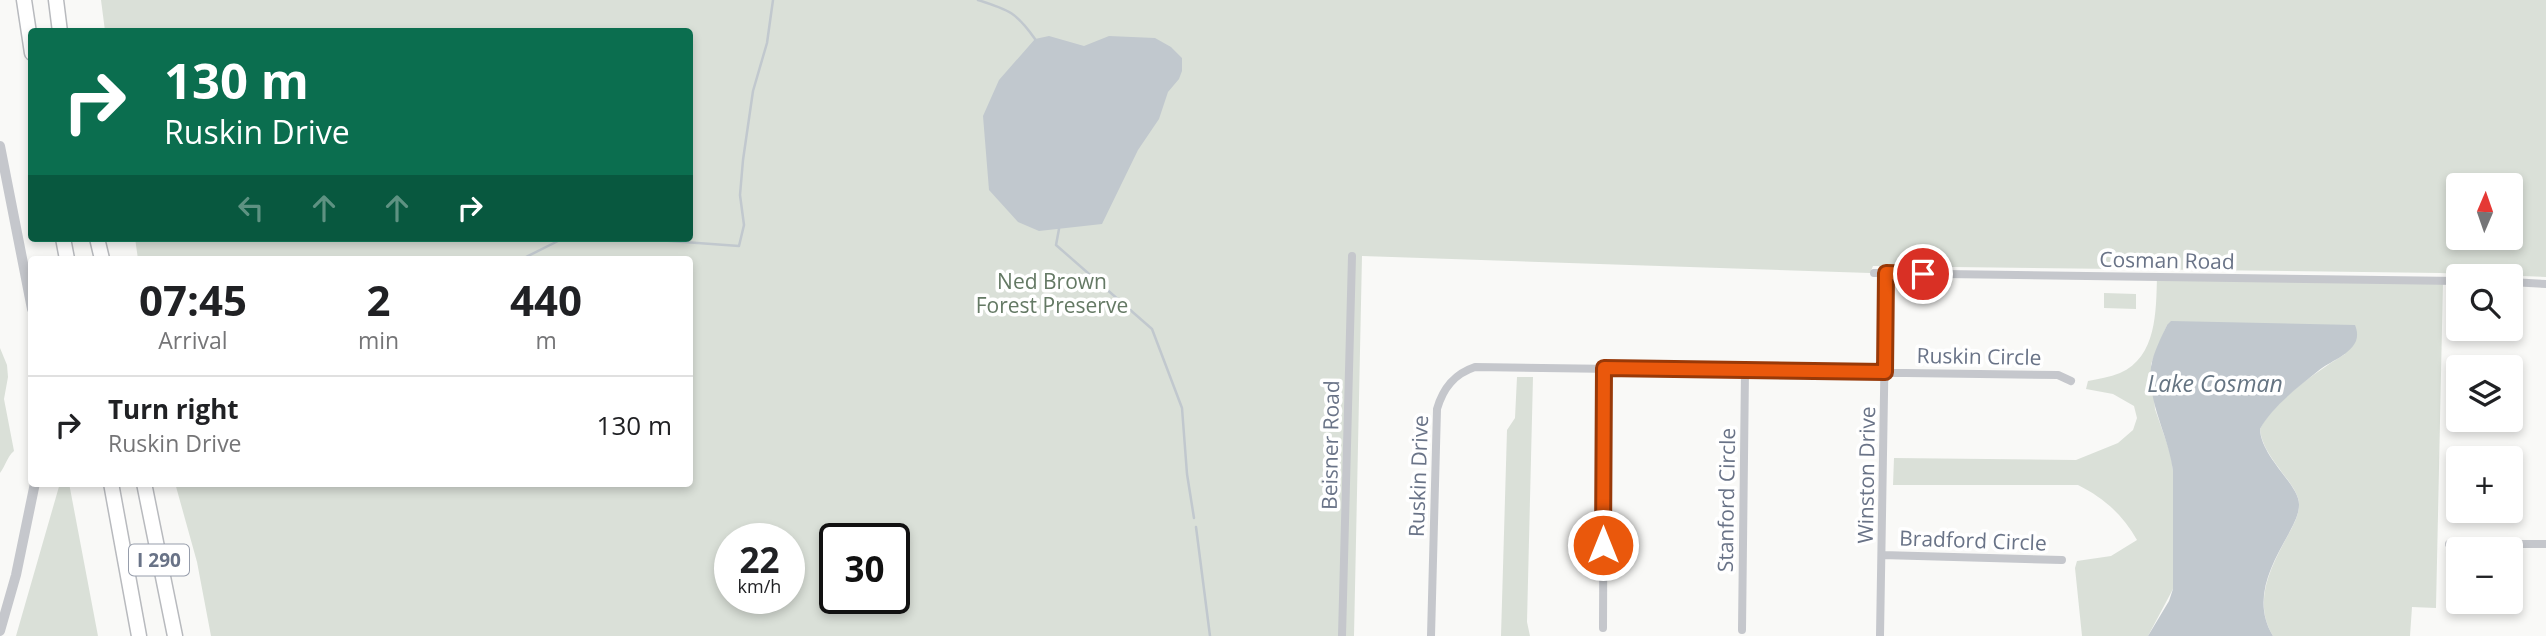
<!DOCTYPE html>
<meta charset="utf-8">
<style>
:root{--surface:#fff;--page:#f2f2f2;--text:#202124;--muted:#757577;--line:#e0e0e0}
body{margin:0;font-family:"Open Sans",sans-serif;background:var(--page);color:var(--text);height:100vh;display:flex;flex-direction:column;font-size:26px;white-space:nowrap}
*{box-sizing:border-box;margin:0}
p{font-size:23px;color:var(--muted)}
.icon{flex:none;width:38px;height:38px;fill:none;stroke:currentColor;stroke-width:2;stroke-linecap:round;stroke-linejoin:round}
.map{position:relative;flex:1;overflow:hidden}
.drawer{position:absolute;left:28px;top:256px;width:665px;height:231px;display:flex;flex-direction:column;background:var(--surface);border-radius:7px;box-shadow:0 4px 10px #0003}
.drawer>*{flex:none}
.guide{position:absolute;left:28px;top:28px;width:665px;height:214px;border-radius:7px;box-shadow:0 4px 10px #0003;background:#0b6e4f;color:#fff;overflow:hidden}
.needle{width:46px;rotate:2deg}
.tools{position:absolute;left:2446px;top:173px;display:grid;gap:14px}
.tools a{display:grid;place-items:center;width:77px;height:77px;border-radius:7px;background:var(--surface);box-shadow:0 4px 10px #0003;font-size:35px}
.speed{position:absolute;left:714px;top:523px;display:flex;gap:14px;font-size:35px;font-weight:700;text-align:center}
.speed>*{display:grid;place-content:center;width:91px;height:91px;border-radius:50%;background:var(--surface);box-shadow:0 4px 10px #0003;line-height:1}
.speed small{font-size:18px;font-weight:400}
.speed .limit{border:4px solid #111;border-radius:10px;background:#fff;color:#111}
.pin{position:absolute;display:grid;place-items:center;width:60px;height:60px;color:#fff;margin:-30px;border:4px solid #fff;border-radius:50%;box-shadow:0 2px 7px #0007}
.me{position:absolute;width:77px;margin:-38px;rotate:0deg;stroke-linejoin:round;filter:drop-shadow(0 0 5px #0008)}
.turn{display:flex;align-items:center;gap:24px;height:147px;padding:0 21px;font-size:32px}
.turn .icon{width:91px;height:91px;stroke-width:2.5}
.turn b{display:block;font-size:49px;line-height:60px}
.lanes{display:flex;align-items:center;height:66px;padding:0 21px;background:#0003;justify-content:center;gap:35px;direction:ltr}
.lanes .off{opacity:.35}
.eta{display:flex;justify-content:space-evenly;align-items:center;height:119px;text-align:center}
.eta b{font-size:42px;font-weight:700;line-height:49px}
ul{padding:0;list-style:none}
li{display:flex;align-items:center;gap:21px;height:98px;padding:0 21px;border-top:2px solid var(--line)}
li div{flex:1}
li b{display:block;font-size:26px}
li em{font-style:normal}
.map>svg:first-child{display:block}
</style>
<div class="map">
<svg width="2546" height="636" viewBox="0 0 2546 636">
<rect width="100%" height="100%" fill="#f9f9f7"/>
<path fill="#dae0d8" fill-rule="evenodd" d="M 101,0 L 2546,0 L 2546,277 L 2440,273 L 1873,266 L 1870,273 L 1362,256 L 1354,636 L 211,636 L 197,562 L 175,483 L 690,483 L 690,259 L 138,259 L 135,238 L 690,238 L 690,32 L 105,31 ZM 2459,186 L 2511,186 L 2511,238 L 2459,238 ZM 730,539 L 789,539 L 789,598 L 730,598 ZM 835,539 L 894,539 L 894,598 L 835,598 Z
M 2157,277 L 2443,281 L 2436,608 L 2412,607 L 2410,636 L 2273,636 C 2252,601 2271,567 2288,535 C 2293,526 2299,515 2299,505 C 2300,485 2262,458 2260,429 C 2275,400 2316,372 2345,354 L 2167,325 L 2151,364 L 2155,409 L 2171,455 L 2173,471 L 2173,589 L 2148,636 L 2082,636 L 2075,568 L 2077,561 L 2111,556 L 2137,540 C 2123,515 2104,498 2078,485 L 1893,485 L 1894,458 L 2076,460 L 2118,443 L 2133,430 L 2137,418 L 2134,406 L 2113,394 L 2086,389 L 2088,381 C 2098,379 2110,377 2120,373 C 2157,357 2156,311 2157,277 Z
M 2104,293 L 2136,294 L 2136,309 L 2104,308 Z
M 0,348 L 7,365 L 8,377 L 4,399 L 14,451 C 7,457 6,465 0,473 Z
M 1517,377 L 1533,377 L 1527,622 L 1530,636 L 1501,636 L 1507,430 L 1515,418 Z
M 60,483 L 69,483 L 98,636 L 16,636 Z"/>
<path fill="#c1c8ce" d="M 1049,36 L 1084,46 L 1109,36 L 1155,38 L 1171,47 L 1182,58 L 1182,71 L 1179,79 L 1168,92 L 1159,119 L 1138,150 L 1102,224 L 1039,231 L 1018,222 L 989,190 L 983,116 L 999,80 L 1035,39 Z
M 2171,321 L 2355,325 C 2357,330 2358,335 2356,341 C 2349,356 2330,361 2318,371 C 2298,387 2272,407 2260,429 C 2261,458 2300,485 2299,505 C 2299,515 2293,525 2288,535 C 2270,567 2252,601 2273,636 L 2148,636 L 2169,601 L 2173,589 L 2173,471 C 2169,436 2147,403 2151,367 C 2153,353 2161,338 2167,325 Z"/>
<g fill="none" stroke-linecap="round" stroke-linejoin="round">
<path stroke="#c1c8ce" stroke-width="2.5" d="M 978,0 C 1009,10 1016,12 1035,39
M 1059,229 L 1056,245 L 1152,329 L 1182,408 L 1187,474 L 1194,518
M 629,238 L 739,246 L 744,225 L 740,195 L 743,160 L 753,91 L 767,43 L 773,0
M 522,259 L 564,238
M 1196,527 L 1210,636"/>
<g stroke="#b8babe" stroke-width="17">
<path id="motorway" d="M 24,0 L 32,53
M 56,0 L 60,32
M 63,238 L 67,259
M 97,238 L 102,259
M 111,483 L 139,636
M 144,483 L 175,636"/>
</g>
<path stroke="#c5c7cc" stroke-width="8" d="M 1874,273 L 2459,281
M 2511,282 L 2546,284
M 2449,544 L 2546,544
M 1882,555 L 2062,560
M 1603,628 L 1604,368
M 1742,630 L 1745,371
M 1342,636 L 1352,256
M 1431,636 L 1437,409 C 1443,388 1454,374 1475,367 L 2058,375 L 2071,381
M 1880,636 L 1886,273"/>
<path stroke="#c5c7cc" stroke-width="10" d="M 0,146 L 32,309
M 0,631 L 16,575 L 35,483"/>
<use href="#motorway" stroke="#fff" stroke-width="14"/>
</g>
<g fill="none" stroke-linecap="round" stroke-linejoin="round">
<g stroke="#983908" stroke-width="18">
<path id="route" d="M 1603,545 L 1604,368 L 1885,372 L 1886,273 L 1923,274"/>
</g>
<use href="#route" stroke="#ea580c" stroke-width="12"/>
</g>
<g text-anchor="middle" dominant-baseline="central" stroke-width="7" stroke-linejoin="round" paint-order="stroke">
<rect fill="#fff" stroke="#969dab" stroke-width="2" x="129" y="544.5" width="60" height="31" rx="5"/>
<g font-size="19" font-weight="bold" fill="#697387">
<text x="159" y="560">I 290</text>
</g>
<g font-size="21" fill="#697387" stroke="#fff">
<text transform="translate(2167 260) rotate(1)">Cosman Road</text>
<text transform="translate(1979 356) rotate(1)">Ruskin Circle</text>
<text transform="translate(1330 445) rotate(-89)">Beisner Road</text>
<text transform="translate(1866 475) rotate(-89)">Winston Drive</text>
<text transform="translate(1418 476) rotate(-88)">Ruskin Drive</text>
<text transform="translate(1726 500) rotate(-89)">Stanford Circle</text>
<text transform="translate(1973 540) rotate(2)">Bradford Circle</text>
</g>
<g font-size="21" fill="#647964" stroke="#fff">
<text x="1052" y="281">Ned Brown<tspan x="1052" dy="24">Forest Preserve</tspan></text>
</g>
<g font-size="23" font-style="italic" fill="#657482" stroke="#fff">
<text x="2215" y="383">Lake Cosman</text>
</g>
</g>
</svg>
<div class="tools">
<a><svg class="needle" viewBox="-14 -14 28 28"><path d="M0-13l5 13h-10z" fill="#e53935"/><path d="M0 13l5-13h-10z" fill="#757577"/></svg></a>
<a><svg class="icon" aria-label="search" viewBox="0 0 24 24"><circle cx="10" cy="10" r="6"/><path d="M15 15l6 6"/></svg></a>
<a><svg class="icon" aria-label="layers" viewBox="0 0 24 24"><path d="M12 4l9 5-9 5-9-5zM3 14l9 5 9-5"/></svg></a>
<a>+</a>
<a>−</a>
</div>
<div class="speed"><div>22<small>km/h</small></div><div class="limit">30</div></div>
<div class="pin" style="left:1923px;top:274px;background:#d93025"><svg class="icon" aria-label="arrive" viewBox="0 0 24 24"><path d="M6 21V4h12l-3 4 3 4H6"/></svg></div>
<svg class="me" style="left:1603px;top:545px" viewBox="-20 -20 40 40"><circle r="17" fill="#ea580c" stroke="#fff" stroke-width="3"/><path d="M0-11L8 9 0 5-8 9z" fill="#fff"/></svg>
<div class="guide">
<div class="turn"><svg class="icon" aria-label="right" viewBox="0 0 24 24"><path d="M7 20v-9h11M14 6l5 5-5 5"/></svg><div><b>130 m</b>Ruskin Drive</div></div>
<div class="lanes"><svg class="icon off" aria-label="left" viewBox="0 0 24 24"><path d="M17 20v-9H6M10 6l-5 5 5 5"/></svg><svg class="icon off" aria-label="ahead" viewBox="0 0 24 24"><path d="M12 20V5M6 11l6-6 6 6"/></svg><svg class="icon off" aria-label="ahead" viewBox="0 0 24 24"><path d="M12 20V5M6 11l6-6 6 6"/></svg><svg class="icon" aria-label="right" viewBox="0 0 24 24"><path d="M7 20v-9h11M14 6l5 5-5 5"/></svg></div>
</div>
<section class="drawer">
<div class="eta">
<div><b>07:45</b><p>Arrival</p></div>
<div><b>2</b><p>min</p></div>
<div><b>440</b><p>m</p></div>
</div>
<ul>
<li><svg class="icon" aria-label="right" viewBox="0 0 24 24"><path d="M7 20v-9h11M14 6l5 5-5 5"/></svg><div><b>Turn right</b><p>Ruskin Drive</p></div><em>130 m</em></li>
</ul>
</section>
</div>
